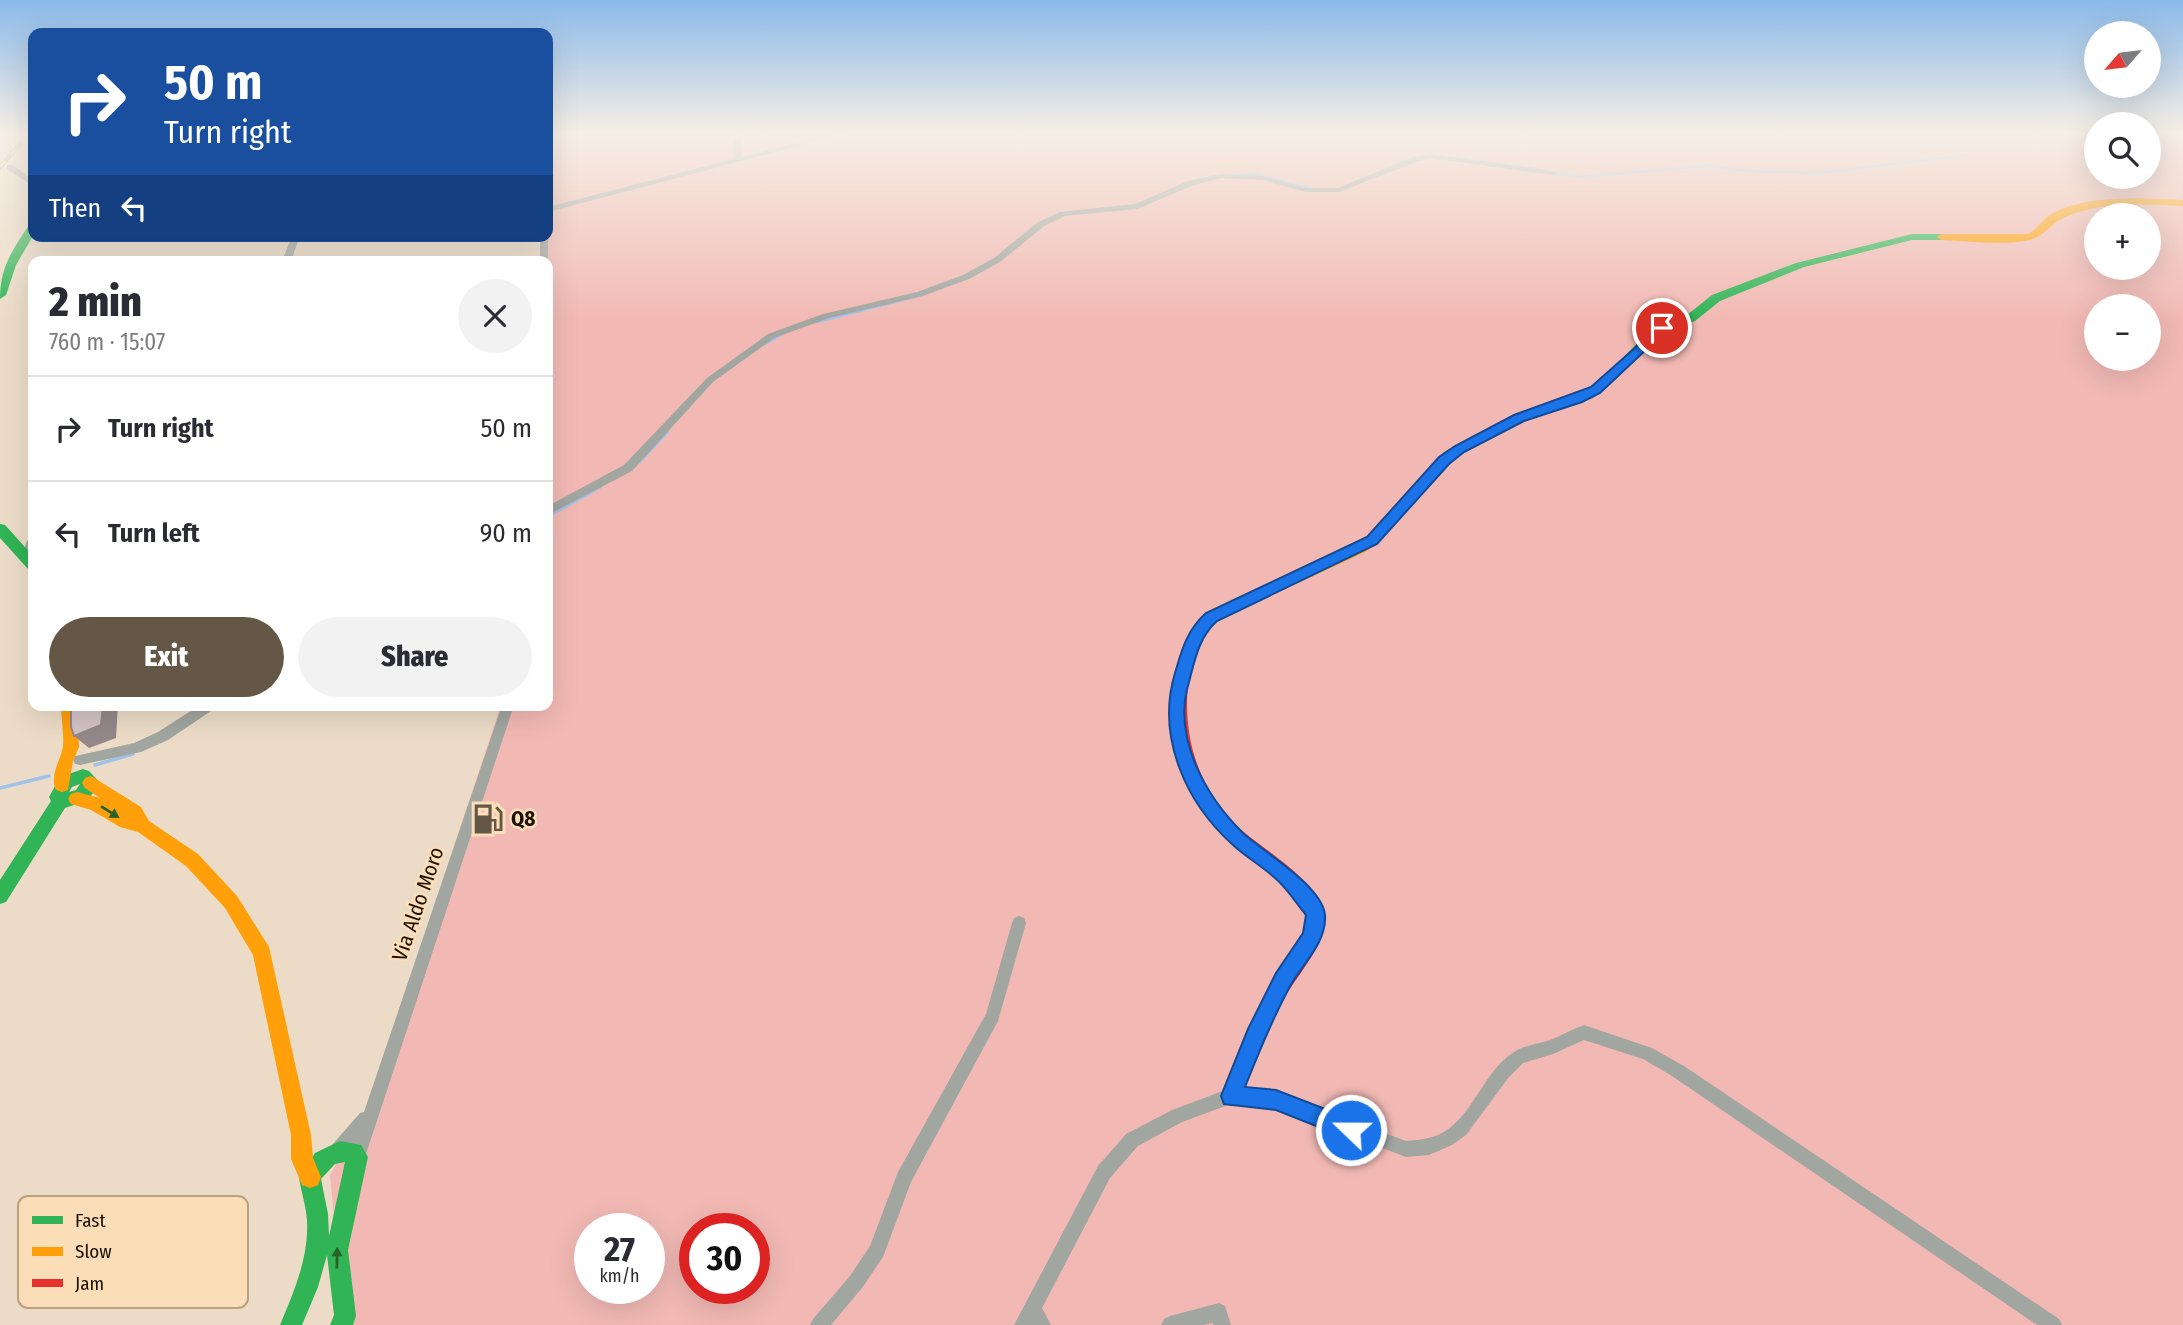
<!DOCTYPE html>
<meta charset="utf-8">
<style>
:root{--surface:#fff;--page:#f2f2f3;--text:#2b2b33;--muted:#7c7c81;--line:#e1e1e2;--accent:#655746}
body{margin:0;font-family:"Fira Sans Condensed",sans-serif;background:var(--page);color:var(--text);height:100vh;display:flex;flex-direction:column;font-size:26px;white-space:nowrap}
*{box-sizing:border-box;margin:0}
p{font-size:23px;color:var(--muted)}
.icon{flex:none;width:38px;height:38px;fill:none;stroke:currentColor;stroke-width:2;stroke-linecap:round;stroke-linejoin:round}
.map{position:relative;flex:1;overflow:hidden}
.sheet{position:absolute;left:28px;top:256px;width:525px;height:455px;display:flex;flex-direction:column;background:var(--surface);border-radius:14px;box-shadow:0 7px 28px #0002}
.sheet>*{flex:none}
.top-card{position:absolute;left:28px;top:28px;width:525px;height:214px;border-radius:14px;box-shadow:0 7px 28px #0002;background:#1a4fa0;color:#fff;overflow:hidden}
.needle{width:46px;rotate:242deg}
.tools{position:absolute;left:2084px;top:21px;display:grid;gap:14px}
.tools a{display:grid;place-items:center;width:77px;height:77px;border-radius:50%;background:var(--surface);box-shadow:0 7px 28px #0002;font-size:35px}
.speed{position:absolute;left:574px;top:1213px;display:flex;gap:14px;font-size:35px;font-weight:700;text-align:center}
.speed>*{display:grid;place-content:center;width:91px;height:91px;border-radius:50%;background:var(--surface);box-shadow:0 7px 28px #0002;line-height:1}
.speed small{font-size:18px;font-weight:400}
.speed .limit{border:10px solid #d22;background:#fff;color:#111}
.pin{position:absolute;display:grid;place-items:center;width:60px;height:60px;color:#fff;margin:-30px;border:4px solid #fff;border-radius:50%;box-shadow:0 2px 7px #0007}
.me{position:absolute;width:77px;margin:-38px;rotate:292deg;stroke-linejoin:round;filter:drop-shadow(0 0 5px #0008)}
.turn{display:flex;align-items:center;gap:24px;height:147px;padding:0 21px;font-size:32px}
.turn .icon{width:91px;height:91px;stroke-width:2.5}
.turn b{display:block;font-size:49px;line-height:60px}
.then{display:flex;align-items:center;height:66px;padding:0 21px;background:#0003;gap:14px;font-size:26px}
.round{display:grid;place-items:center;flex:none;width:74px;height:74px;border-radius:37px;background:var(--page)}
.overview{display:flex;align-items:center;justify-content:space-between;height:119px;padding:0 21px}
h1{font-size:42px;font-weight:800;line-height:52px}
.cta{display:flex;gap:14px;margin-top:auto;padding:14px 21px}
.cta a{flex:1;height:80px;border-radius:42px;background:var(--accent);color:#fff;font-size:28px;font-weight:800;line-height:80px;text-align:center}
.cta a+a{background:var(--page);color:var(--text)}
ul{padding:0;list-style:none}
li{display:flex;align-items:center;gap:21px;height:105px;padding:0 21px;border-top:2px solid var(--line)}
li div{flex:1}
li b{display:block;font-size:26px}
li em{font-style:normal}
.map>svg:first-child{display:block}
</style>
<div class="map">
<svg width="2183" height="1325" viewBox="0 0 2183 1325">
<rect width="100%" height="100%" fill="#ecdcc7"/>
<path fill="#f2b9b4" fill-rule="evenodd" d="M 548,134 L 2096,134 L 2096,177 L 2149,177 L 2149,134 L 2183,134 L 2183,1325 L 344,1325 L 330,1175 L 367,1107 L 501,705 L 548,705 ZM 2096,215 L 2149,215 L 2149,268 L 2096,268 ZM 2096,306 L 2149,306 L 2149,359 L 2096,359 ZM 590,1228 L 649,1228 L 649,1288 L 590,1288 ZM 695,1228 L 754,1228 L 754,1288 L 695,1288 Z"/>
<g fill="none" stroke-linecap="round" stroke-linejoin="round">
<path stroke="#a0c1e9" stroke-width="2.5" d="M 1441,156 L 1534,169
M 1551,173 L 1582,177 L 1705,166 L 1762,172 L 1820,173 L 1967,155
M 1226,175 L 1256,174 L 1311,189
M 817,322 L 918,296
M 763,345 L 781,335"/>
<path stroke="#a0c1e9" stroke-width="3.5" d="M 639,462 L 667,432
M 548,516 L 600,487
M 95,765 L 133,754
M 0,788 L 49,776"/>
<path fill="#a1a6a1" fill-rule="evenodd" d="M 733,134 L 741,134 L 742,157 L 831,134 L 844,134 L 548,212 L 548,207 L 734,159 Z
M 1429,154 L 1554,171 L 1558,173 L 1554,175 L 1429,158 L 1416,162 L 1339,192 L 1306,192 L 1263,180 L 1221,178 L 1194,185 L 1137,209 L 1065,216 L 1044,226 L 1000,262 L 969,279 L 923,296 L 829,318 L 774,338 L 713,382 L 632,471 L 548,515 L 548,506 L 624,465 L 707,378 L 768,334 L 823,314 L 917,292 L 963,275 L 994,258 L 1038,222 L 1060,212 L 1135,204 L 1188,181 L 1221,174 L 1263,176 L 1306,188 L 1338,188 L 1410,158 Z
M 7,165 L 13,165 L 33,180 L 33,186 L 7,169 Z
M 548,235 L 548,261 L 540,261 L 540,236 Z
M 292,236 L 300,236 L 291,261 L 282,261 Z
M 33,537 L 32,559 L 30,562 L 22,562 L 20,559 L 27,541 Z
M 200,705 L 216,705 L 214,709 L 168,740 L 141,752 L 80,765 L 75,764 L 73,760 L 75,756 L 80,755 L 134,743 L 158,732 Z
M 502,705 L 514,705 L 365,1157 L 363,1163 L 357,1165 L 351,1163 L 349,1157 L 352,1147 L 344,1157 L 338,1159 L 332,1157 L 330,1151 L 332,1145 L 360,1113 L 364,1112 Z
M 1019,916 L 1024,918 L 1026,923 L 998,1021 L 911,1182 L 883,1257 L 862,1288 L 831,1325 L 810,1325 L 813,1319 L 850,1276 L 870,1246 L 898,1172 L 986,1014 L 1012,923 L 1014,918 Z
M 1584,1025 L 1652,1048 L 1684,1066 L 2059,1319 L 2062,1325 L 2037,1325 L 1672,1076 L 1643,1059 L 1584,1040 L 1553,1054 L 1523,1063 L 1509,1077 L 1466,1135 L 1452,1145 L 1429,1155 L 1406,1157 L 1276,1108 L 1231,1104 L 1182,1122 L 1138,1146 L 1110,1178 L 1042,1308 L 1051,1325 L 1014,1325 L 1098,1166 L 1126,1134 L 1172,1110 L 1231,1088 L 1276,1092 L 1406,1141 C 1417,1140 1428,1139 1438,1135 C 1473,1119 1482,1072 1514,1052 C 1525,1045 1538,1044 1550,1040 C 1561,1036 1572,1029 1584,1025 Z
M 1219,1303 L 1225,1306 L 1231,1325 L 1213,1325 L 1213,1323 L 1203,1325 L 1161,1325 L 1164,1319 L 1170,1316 Z"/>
<path fill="#30b455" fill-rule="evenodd" d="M 33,224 L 33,236 L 16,265 L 6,295 L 0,299 C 0,267 12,251 29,225 Z
M 1912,234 L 1942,234 L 1948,237 L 1942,240 L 1912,240 L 1804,267 L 1720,301 L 1695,321 L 1660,334 L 1614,381 L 1593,398 L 1524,421 L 1454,458 L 1400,517 L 1390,517 L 1388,514 L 1444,452 L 1514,415 L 1583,392 L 1606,375 L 1652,328 L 1687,315 L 1712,295 L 1796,263 Z
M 0,524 L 5,525 L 33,556 L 33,570 L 28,569 L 0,538 Z
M 83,769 L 89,771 L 100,783 L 88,800 L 65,808 L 6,902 L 0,904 L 0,880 L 51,801 L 49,797 L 60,777 ZM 80,784 L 76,790 L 69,792 L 72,787 Z
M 340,1141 L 361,1145 L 368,1157 L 348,1250 L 356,1316 L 353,1325 L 330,1325 L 334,1315 L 327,1255 L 318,1287 L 302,1325 L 280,1325 C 294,1291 309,1258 307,1220 C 306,1205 301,1192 299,1177 L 315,1153 ZM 345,1162 L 329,1236 L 328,1214 L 321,1179 L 335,1164 Z"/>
<path fill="#ff9f0a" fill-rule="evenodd" d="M 2134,198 L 2183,200 L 2183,206 C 2143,204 2102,201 2065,217 C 2051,223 2044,237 2029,240 C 2001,246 1970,241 1942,240 L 1936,237 L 1942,234 L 2028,234 C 2036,230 2041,222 2048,216 C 2073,200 2107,199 2134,198 Z
M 1395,509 L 1400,511 L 1402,514 L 1400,517 L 1377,544 L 1365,552 L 1216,621 L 1202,640 L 1186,688 L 1174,688 L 1172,684 L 1187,638 L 1206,613 L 1355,544 L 1367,536 L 1390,511 Z
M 61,705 L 77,705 L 79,747 L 73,761 L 68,790 L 62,792 L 56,790 C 49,775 61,760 63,746 C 64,733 61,718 61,705 Z
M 91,776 L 141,807 L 149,821 L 198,854 L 237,896 L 269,947 L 311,1135 L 313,1158 L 321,1177 L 318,1185 L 310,1188 L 302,1185 L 291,1159 L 291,1135 L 253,955 L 225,908 L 186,866 L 138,832 L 120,827 L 91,810 L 71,804 L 68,799 L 71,794 L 77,792 L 100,798 L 85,788 L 82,783 L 85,778 Z"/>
<path fill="#e5322d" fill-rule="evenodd" d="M 1180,678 L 1186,680 L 1188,684 C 1183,736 1197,783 1232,821 C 1258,849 1330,883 1324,926 C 1321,951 1292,982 1280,1005 C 1263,1037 1252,1070 1238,1103 L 1231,1106 L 1224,1103 L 1221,1096 C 1234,1061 1248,1027 1265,994 C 1274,977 1304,941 1306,925 C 1310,891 1240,855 1219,831 C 1183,789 1166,738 1172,684 L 1174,680 Z"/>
<g stroke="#a8a59b" stroke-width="4.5">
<path id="rail" d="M 0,167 L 29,134"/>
</g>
<use href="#rail" stroke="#fbdeb8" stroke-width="2.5" stroke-dasharray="8" stroke-linecap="butt"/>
</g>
<path fill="#94888b" d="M 103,705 L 118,705 L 116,738 L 89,748 L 74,736 Z"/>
<path fill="#d3c3c6" stroke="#94888b" stroke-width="2" d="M 71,705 L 103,705 L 101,725 L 74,736 L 71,727 Z"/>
<defs><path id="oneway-solid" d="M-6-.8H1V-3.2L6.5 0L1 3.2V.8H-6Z" transform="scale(1.75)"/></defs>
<g fill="#26622a">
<use href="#oneway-solid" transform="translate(110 812) rotate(32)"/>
<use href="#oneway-solid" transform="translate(337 1258) rotate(-89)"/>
</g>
<linearGradient id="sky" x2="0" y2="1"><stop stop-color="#8bb9e8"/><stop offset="0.42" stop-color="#f6efe6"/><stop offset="1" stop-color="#f6efe6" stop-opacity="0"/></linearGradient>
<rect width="2183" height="319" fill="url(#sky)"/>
<path fill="#1a73e8" stroke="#114b97" stroke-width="2" d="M 1662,324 L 1669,328 L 1667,330 L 1600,393 L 1582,402 L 1524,421 L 1464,452 L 1449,464 L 1377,544 L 1217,621 C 1199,637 1195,659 1189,682 C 1172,737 1205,796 1244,834 C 1264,852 1322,886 1325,915 C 1327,944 1300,966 1288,990 C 1271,1022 1258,1054 1245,1087 L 1276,1090 L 1359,1122 L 1362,1130 L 1359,1137 L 1351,1140 L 1276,1110 L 1224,1104 L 1221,1096 L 1248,1029 L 1276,973 L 1303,933 L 1306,915 C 1296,903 1287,888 1275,878 C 1262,866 1246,857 1233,845 C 1185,802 1156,736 1175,673 C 1182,649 1187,630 1206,613 L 1367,537 L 1439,457 L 1455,446 L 1514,415 L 1591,387 Z"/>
<defs>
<g id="fuel-bare" transform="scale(2.415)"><path d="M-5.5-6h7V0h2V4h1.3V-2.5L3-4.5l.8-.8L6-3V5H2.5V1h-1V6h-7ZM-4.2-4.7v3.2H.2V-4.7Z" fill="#655746" stroke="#fbdeb8" stroke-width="2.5" paint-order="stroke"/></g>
</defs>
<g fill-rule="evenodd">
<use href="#fuel-bare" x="488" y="819"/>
</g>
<g text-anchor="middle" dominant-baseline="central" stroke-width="5" stroke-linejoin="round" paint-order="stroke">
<g font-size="21" font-weight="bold" fill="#1c0f00" stroke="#fbdeb8" text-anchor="start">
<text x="511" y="819">Q8</text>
</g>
<g font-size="21" fill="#1c0f00" stroke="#fbdeb8">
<text transform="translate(418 904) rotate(-71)">Via Aldo Moro</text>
</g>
</g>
<rect x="18" y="1196" width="230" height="112" rx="10" fill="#fbdeb8" stroke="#b8a081" stroke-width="2"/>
<rect x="32" y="1216" width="31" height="8" fill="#30b455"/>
<rect x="32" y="1247" width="31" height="9" fill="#ff9f0a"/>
<rect x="32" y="1279" width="31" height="8" fill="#e5322d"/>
<g font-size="19" fill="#1c0f00">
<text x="75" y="1227">Fast</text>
<text x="75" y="1258">Slow</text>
<text x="75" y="1290">Jam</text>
</g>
</svg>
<div class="tools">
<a><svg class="needle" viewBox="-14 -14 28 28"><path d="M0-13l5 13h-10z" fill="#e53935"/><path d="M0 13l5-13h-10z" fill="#7c7c81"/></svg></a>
<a><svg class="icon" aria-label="search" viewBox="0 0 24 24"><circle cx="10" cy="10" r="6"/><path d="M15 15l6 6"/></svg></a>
<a>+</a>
<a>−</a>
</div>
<div class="speed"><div>27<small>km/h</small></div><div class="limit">30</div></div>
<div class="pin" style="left:1662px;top:328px;background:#d93025"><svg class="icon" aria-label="arrive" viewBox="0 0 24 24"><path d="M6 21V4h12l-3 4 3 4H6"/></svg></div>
<svg class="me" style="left:1351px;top:1130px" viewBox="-20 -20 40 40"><circle r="17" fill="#1a73e8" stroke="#fff" stroke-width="3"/><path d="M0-11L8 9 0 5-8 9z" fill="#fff"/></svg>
<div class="top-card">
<div class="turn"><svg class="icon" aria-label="right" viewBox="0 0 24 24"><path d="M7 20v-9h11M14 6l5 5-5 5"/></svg><div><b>50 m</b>Turn right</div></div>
<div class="then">Then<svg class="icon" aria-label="left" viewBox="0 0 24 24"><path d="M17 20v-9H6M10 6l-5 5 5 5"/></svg></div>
</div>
<section class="sheet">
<div class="overview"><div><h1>2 min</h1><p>760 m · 15:07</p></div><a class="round"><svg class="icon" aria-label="close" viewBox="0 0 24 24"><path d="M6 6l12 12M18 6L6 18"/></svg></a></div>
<ul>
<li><svg class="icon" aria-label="right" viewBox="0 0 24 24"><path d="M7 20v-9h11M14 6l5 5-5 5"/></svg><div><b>Turn right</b></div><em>50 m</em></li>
<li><svg class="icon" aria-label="left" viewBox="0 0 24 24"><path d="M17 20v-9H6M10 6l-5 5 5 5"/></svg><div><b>Turn left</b></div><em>90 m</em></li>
</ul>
<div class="cta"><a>Exit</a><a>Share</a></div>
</section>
</div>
